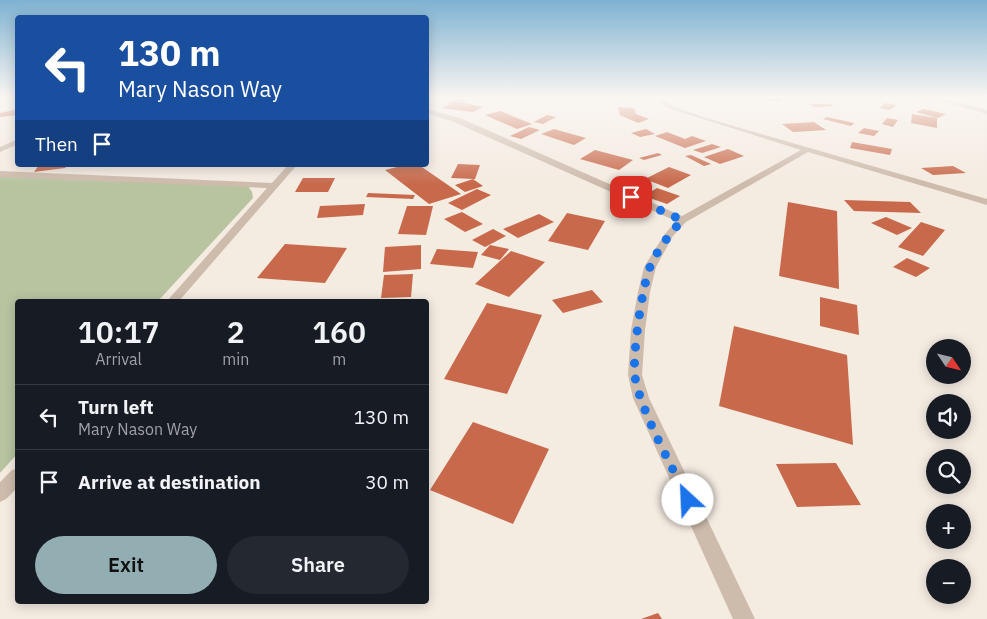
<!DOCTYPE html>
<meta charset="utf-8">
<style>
:root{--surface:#171b24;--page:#242831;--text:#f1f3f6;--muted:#9ea1a6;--line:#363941;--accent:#92aeb2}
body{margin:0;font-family:"IBM Plex Sans",sans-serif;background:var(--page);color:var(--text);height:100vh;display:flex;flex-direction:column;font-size:19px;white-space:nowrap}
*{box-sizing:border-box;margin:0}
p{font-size:16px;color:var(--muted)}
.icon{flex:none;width:28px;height:28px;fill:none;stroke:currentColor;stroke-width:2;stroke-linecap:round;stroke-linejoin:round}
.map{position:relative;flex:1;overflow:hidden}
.details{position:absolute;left:15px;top:299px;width:414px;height:305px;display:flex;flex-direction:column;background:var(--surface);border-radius:5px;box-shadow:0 2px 12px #0003}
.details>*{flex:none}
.top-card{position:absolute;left:15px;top:15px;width:414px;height:152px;border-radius:5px;box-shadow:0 2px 12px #0003;background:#1a4fa0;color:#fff;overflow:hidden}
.needle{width:32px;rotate:125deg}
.fabs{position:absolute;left:926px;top:339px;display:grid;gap:10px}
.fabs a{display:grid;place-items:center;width:45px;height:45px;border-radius:50%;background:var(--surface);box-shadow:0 2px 12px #0003;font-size:25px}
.pin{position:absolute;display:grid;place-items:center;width:42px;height:42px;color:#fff;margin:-21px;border-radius:10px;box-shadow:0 2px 8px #0006}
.me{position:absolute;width:55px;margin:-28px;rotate:335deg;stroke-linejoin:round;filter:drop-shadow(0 0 4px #0008)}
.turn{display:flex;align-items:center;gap:18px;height:105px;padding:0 20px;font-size:22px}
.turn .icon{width:65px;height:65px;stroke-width:2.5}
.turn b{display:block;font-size:35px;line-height:42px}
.then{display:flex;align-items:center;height:48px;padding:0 20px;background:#0003;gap:10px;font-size:19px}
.eta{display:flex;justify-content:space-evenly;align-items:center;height:85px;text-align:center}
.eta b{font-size:30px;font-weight:600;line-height:35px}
.action{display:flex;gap:10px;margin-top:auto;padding:10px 20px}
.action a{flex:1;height:58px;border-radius:30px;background:var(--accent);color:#111;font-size:20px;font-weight:600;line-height:58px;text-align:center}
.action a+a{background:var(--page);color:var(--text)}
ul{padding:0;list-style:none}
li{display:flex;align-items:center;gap:15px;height:65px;padding:0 20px;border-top:1px solid var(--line)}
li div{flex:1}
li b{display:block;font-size:19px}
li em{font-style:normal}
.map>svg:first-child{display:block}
</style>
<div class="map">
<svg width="987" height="619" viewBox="0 0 987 619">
<rect width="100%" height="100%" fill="#f4ebe1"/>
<path fill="#b8c4a0" d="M 0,174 L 248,186 L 252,192 L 253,198 L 158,301 L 18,301 L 17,454 L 0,473 Z"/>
<path fill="#c8694b" d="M 760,97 L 777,97 L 784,99 L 776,102 Z
M 460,98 L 467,100 L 461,102 L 483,107 L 473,112 L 442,108 L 450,104 L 446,103 Z
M 886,103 L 897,105 L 890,110 L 879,108 Z
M 809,104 L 831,104 L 834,106 L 814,107 Z
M 618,107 L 634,108 L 636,114 L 649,119 L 638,123 L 620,115 Z
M 18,109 L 18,115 L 0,117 L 0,113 Z
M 924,109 L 946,114 L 938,118 L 916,112 Z
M 500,111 L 532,124 L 517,129 L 485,115 Z
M 912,114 L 937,118 L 937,128 L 911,123 Z
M 547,115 L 556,117 L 543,124 L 534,122 Z
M 827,117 L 854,123 L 851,126 L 823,119 Z
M 887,118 L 898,120 L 893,127 L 882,124 Z
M 814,122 L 826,130 L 793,132 L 782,124 Z
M 529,127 L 540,130 L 521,139 L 510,136 Z
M 864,128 L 879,131 L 874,136 L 858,133 Z
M 554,129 L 586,138 L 574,145 L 541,134 Z
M 646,129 L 655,134 L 640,137 L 631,133 Z
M 667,132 L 685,139 L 692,136 L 706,141 L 685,148 L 655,136 Z
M 852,142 L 892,149 L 890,155 L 850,148 Z
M 712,144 L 721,147 L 702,153 L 693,150 Z
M 728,149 L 744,156 L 720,164 L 704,157 Z
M 595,150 L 633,160 L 619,170 L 580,159 Z
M 658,153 L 662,155 L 644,160 L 639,158 Z
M 691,155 L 711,164 L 704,166 L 685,156 Z
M 458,164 L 480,165 L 475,179 L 451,178 Z
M 39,165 L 67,165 L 65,168 L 34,172 Z
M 405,165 L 419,165 L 461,194 L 429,204 L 385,170 Z
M 953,166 L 966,173 L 933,175 L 921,168 Z
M 669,167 L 691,175 L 668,188 L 645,179 Z
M 303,178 L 335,178 L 328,192 L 295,192 Z
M 473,179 L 483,186 L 465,192 L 455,185 Z
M 657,188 L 680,196 L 667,204 L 644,196 Z
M 477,189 L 491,195 L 462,210 L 448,203 Z
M 368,193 L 415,195 L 413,199 L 366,197 Z
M 844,200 L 910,202 L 921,213 L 854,211 Z
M 788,202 L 837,211 L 839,289 L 779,276 Z
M 365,204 L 363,215 L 317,218 L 320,206 Z
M 407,206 L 433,206 L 426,235 L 398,234 Z
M 462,212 L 483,224 L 465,232 L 444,219 Z
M 567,213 L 605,221 L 588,250 L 548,241 Z
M 539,214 L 554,222 L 518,238 L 503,229 Z
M 886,217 L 912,228 L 897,235 L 871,223 Z
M 921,222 L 945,230 L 923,256 L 898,247 Z
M 493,229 L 506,236 L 485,247 L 472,240 Z
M 285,244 L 347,248 L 325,283 L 257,278 Z
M 421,245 L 421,269 L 383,272 L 385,247 Z
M 490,245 L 509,249 L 500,260 L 481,255 Z
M 437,249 L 478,252 L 473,268 L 430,264 Z
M 511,251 L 545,262 L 509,297 L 475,284 Z
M 907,258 L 930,268 L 916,277 L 893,267 Z
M 413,274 L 411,297 L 381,298 L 384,275 Z
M 592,290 L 603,302 L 563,313 L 552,300 Z
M 820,297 L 857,305 L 859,335 L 820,326 Z
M 487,303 L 542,315 L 507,394 L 444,379 Z
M 734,326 L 847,355 L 853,445 L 719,406 Z
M 473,422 L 549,449 L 513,524 L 430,490 Z
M 836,463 L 861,505 L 797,507 L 776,464 Z
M 658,613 L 662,619 L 641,619 Z"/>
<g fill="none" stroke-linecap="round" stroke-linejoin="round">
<path fill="#cdbbac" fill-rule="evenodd" d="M 653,97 L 660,97 L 672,106 L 706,118 L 987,199 L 987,205 L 808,152 L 686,222 L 673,236 L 656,267 L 650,292 L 645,330 L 642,375 L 649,398 L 755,619 L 733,619 L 633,398 L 628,375 L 631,330 L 638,292 L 644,267 L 664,235 L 676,221 L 454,122 L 426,113 L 426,109 L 460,118 L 682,216 L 801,150 L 668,108 Z
M 928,97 L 939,97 L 987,110 L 987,114 Z
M 18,139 L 18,144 L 0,152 L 0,147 Z
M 288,165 L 297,165 L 179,301 L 167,301 L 267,188 L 0,177 L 0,171 L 272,183 Z
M 18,468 L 18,487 L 6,499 L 0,502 L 0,482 L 12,470 Z"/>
</g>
<linearGradient id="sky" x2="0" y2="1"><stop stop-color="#7eb2d2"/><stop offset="0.53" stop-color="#faf6f2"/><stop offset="1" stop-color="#faf6f2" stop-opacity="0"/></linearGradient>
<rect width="987" height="184" fill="url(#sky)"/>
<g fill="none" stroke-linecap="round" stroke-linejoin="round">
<path stroke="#1a73e8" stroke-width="9" stroke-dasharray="0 16.2" d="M 631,197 L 682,220 C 670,234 657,250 650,267 C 642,287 632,357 635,377 C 641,412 672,466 688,500"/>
</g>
</svg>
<div class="fabs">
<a><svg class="needle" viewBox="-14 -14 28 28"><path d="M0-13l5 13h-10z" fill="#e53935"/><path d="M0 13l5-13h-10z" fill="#9ea1a6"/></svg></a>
<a><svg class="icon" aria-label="sound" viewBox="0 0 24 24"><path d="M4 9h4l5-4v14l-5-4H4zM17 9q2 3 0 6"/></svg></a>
<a><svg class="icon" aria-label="search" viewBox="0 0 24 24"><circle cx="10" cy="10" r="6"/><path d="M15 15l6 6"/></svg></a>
<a>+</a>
<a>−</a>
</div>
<div class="pin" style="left:631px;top:197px;background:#d93025"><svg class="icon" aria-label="arrive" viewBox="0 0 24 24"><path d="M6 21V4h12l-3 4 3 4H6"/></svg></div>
<svg class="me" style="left:688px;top:500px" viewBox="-20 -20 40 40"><circle r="19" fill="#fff"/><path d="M0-13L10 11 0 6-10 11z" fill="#1a73e8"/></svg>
<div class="top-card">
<div class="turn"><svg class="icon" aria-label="left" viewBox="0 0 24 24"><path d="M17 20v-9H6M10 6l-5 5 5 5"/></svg><div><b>130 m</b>Mary Nason Way</div></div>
<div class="then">Then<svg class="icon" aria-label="arrive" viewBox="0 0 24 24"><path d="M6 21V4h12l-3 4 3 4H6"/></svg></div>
</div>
<section class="details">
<div class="eta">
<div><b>10:17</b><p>Arrival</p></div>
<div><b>2</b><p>min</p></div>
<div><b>160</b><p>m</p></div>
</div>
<ul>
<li><svg class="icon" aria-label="left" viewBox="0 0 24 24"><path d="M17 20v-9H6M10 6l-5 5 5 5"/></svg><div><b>Turn left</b><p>Mary Nason Way</p></div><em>130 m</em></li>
<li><svg class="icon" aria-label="arrive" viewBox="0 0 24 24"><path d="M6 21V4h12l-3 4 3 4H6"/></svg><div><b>Arrive at destination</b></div><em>30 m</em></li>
</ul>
<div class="action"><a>Exit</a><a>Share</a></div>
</section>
</div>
